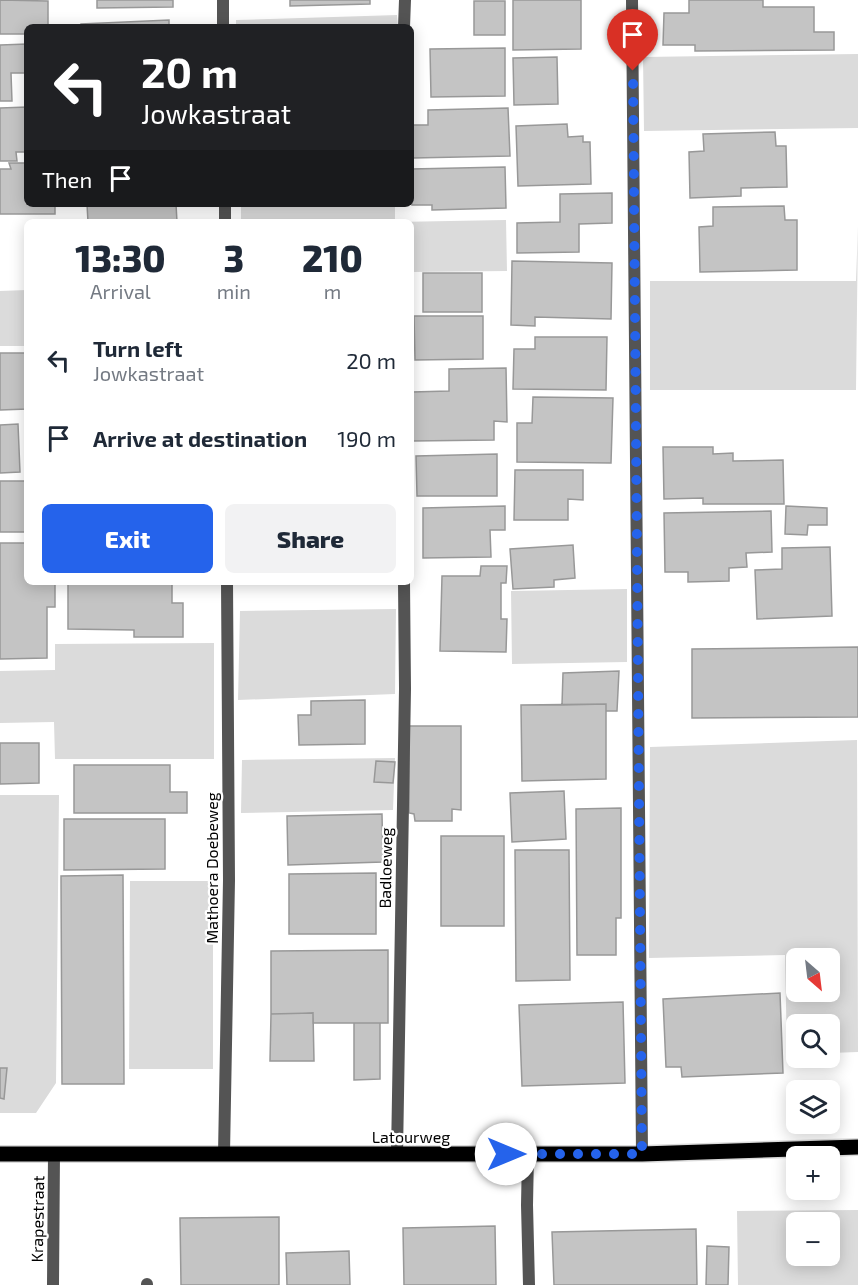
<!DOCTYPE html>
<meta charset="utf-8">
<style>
:root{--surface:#fff;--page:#f2f2f3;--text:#1f2937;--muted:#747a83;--accent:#2563eb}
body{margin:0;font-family:"Exo 2",sans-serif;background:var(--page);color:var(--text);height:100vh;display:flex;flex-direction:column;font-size:22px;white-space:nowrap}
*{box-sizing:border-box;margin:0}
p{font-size:20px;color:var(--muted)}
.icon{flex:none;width:33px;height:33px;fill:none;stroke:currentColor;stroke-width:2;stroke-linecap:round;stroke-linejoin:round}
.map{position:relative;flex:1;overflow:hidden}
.side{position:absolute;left:24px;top:219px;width:390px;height:366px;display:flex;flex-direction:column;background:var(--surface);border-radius:9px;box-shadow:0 3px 15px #0003}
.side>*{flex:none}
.hud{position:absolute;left:24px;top:24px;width:390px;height:183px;border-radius:9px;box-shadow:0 3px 15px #0003;background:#202124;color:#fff;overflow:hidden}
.needle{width:39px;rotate:152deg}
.buttons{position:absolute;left:786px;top:948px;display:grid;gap:12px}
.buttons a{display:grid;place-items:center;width:54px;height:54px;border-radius:9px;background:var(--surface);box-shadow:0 3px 15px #0003;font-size:30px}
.pin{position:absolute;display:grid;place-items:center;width:51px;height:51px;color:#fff;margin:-62px -26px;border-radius:50% 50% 50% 0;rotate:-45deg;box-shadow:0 0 6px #0007}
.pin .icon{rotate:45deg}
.me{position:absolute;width:66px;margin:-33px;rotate:90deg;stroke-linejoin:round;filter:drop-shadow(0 0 4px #0008)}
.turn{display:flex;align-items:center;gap:21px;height:126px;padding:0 18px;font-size:27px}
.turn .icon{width:78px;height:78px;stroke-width:2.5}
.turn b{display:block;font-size:42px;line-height:51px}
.then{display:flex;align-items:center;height:57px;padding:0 18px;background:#0003;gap:12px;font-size:22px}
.eta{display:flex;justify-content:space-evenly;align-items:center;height:102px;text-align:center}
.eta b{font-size:36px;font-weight:800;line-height:42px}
.action{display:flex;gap:12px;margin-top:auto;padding:12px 18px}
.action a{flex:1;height:69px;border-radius:9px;background:var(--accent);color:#fff;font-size:24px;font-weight:800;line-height:69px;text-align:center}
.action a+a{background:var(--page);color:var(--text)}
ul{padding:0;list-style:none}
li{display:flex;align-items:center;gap:18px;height:78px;padding:0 18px}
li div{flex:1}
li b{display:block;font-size:22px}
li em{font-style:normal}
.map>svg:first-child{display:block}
</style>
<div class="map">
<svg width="858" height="1285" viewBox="0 0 858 1285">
<rect width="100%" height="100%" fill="#fff"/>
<path fill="#dbdbdb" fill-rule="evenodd" d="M 397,15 L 398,27 L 236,27 L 236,20 Z
M 858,54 L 858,128 L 644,131 L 643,57 Z
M 241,204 L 395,204 L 395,222 L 506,220 L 507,271 L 411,272 L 411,222 L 241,222 Z
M 858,226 L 856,390 L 650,390 L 650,281 L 856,281 Z
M 27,290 L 27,346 L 0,346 L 0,291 Z
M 627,589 L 627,662 L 512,664 L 511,591 Z
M 396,609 L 395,694 L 238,700 L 240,611 Z
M 214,643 L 214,759 L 55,759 L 54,722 L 0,723 L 0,671 L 55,670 L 55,644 Z
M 857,740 L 858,1052 L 830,1053 L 830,1024 L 796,1024 L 796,1054 L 787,1054 L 785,955 L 649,958 L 650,747 ZM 796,958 L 830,958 L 830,992 L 796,992 Z
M 395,758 L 393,810 L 241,813 L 242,760 Z
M 0,795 L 59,795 L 56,1083 L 36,1113 L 0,1113 Z
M 130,881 L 213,881 L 213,1069 L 129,1069 Z
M 858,1210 L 858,1285 L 738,1285 L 737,1211 ZM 796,1222 L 830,1222 L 830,1256 L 796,1256 Z"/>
<path fill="#c4c4c4" stroke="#989898" stroke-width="1.5" d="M 0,0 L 48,1 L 48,27 L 27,27 L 27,34 L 0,34 Z
M 97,0 L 173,0 L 173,7 L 97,8 Z
M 290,0 L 370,0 L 370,4 L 290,6 Z
M 513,0 L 581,0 L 581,49 L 513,50 Z
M 689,0 L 763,0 L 763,7 L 814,7 L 814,32 L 834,32 L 834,50 L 695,51 L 695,45 L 663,45 L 664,13 L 689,13 Z
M 474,1 L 505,1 L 505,35 L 474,35 Z
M 169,20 L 169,27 L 81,27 L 81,24 Z
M 27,44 L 27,73 L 11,73 L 12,101 L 0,101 L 0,45 Z
M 505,48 L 505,96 L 431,97 L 430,49 Z
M 557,57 L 558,104 L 514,105 L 513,58 Z
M 27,107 L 27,152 L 16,152 L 17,161 L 0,161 L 0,108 Z
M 508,108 L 510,156 L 413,158 L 412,125 L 428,125 L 428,110 Z
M 567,124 L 568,137 L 583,136 L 583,142 L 590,142 L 591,184 L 518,186 L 516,126 Z
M 775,132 L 776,146 L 786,146 L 787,187 L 741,188 L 741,196 L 690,198 L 689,152 L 704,151 L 703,134 Z
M 9,163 L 27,163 L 27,204 L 55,204 L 55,214 L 0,214 L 0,169 L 11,169 Z
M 505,167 L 506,208 L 432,210 L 432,205 L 412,205 L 411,169 Z
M 612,193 L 612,223 L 579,224 L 579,252 L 517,253 L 517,223 L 560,222 L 560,194 Z
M 87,204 L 176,204 L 177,222 L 88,222 Z
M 784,206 L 785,220 L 797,220 L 797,270 L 700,272 L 699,227 L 713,226 L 713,207 Z
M 512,261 L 612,263 L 611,319 L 535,317 L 535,326 L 511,325 Z
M 423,273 L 482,273 L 482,312 L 423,312 Z
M 414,316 L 483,316 L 483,359 L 415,360 Z
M 535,337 L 607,337 L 606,390 L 513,389 L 514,349 L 535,349 Z
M 0,353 L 27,353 L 27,409 L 0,410 Z
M 506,368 L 507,422 L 494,421 L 494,440 L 412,441 L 412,392 L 449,391 L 449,369 Z
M 533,397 L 613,398 L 611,463 L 517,462 L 517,423 L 532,423 Z
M 18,424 L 20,472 L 0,473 L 0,425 Z
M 663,447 L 713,447 L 713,454 L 733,453 L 733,461 L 783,460 L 784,504 L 703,504 L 703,498 L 664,499 Z
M 497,454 L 497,496 L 417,496 L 416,456 Z
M 515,470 L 583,470 L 583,500 L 568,499 L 568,520 L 514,520 Z
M 0,481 L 27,481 L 27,532 L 0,532 Z
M 505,506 L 505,530 L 490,530 L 491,557 L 423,558 L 423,508 Z
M 786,506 L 827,508 L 827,525 L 808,525 L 807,535 L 785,534 Z
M 771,511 L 772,552 L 746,553 L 747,567 L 729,568 L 729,581 L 688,582 L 688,572 L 665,572 L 664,513 Z
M 0,543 L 27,543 L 27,582 L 55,582 L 55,607 L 47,607 L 47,658 L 0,659 Z
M 573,545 L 575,578 L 554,580 L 554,587 L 513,589 L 510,549 Z
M 830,547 L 832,616 L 757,619 L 755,570 L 782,569 L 782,548 Z
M 481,566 L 507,566 L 506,583 L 501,583 L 501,619 L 507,619 L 506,652 L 440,651 L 442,576 L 480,576 Z
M 68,584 L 172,584 L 172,603 L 183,603 L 183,637 L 134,637 L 134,630 L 68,629 Z
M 858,647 L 858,717 L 692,718 L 692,649 Z
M 619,671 L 617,711 L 606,711 L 606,704 L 562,705 L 563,673 Z
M 365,700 L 365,744 L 299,745 L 298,715 L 311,715 L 311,701 Z
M 606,704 L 606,779 L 522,781 L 521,705 Z
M 409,726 L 461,726 L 461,810 L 452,809 L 452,821 L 415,821 L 414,814 L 409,813 Z
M 0,743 L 39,743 L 39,783 L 0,784 Z
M 376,761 L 395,762 L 393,783 L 374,782 Z
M 74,765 L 170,765 L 170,792 L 187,792 L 187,813 L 74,813 Z
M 564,791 L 566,839 L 512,842 L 510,793 Z
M 621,808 L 621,918 L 616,918 L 616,955 L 577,955 L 576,809 Z
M 382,814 L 383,862 L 288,865 L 287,816 Z
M 64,819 L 165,819 L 165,869 L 64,870 Z
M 441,836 L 504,836 L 504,926 L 441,926 Z
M 515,850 L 569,850 L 570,980 L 516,981 Z
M 376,873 L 376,934 L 289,934 L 289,874 Z
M 123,875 L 124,1084 L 62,1084 L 61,876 Z
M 388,950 L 388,1023 L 313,1023 L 313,1013 L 271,1014 L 271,951 Z
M 780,993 L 783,1073 L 682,1077 L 681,1067 L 666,1067 L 663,999 Z
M 623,1002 L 625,1083 L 522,1086 L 519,1005 Z
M 313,1013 L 314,1061 L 270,1061 L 271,1014 Z
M 354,1023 L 380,1023 L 380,1079 L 354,1080 Z
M 0,1068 L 7,1068 L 4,1099 L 0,1098 Z
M 279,1217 L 279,1285 L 181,1285 L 180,1218 Z
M 495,1226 L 496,1285 L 404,1285 L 403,1228 Z
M 696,1229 L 697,1285 L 554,1285 L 552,1232 Z
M 707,1246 L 729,1247 L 728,1285 L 706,1285 Z
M 349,1251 L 350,1285 L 287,1285 L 286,1253 Z"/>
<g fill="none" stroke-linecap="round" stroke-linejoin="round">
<g stroke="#dbdbdb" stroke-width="18">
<path id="primary" d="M 0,1154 L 642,1154 L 858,1147"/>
</g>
<path stroke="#545454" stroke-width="12" d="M 528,1154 L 527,1205 L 529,1285
M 147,1285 L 147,1284"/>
<path stroke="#545454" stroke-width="12" d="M 223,0 L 223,27
M 632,0 L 642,1154
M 404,27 L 405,0
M 225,204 L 225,222
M 224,1154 L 229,880 L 227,582
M 397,1154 L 405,689 L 404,582
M 53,1285 L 54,1154"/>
<use href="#primary" stroke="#000" stroke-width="15"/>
</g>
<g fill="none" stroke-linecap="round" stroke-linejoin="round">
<path stroke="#2563eb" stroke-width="10" stroke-dasharray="0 18" d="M 506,1154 L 642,1154 L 633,71"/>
</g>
<g text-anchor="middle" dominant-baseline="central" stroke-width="4.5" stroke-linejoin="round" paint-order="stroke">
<g font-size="16" fill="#000" stroke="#fff">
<text transform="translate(211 868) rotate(-90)">Mathoera Doebeweg</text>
<text transform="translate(385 868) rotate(-89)">Badloeweg</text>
<text x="411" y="1136">Latourweg</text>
<text transform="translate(37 1219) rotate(-89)">Krapestraat</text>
</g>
</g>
</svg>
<div class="buttons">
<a><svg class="needle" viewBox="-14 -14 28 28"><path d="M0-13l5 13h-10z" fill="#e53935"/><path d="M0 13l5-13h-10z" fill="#747a83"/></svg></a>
<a><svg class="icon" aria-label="search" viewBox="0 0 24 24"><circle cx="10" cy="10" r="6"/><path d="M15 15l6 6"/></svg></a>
<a><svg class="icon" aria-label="layers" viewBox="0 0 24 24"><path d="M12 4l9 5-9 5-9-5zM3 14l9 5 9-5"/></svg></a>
<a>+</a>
<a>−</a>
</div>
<div class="pin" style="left:633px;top:71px;background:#d93025"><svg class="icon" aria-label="arrive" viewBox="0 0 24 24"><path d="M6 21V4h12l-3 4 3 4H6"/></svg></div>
<svg class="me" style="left:506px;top:1154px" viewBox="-20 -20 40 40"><circle r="19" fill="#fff"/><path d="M0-13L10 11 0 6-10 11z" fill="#2563eb"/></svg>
<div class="hud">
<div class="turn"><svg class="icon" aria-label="left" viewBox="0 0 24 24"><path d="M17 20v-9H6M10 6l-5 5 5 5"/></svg><div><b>20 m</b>Jowkastraat</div></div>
<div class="then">Then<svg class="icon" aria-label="arrive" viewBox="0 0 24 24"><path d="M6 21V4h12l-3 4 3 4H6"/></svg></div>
</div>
<section class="side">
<div class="eta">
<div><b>13:30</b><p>Arrival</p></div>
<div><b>3</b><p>min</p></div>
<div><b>210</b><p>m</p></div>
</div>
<ul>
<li><svg class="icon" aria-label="left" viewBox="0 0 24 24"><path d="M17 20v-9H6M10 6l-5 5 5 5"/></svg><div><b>Turn left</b><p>Jowkastraat</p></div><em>20 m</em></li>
<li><svg class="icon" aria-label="arrive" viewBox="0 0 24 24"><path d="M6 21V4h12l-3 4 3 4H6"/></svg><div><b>Arrive at destination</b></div><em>190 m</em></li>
</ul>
<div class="action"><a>Exit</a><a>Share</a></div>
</section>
</div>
